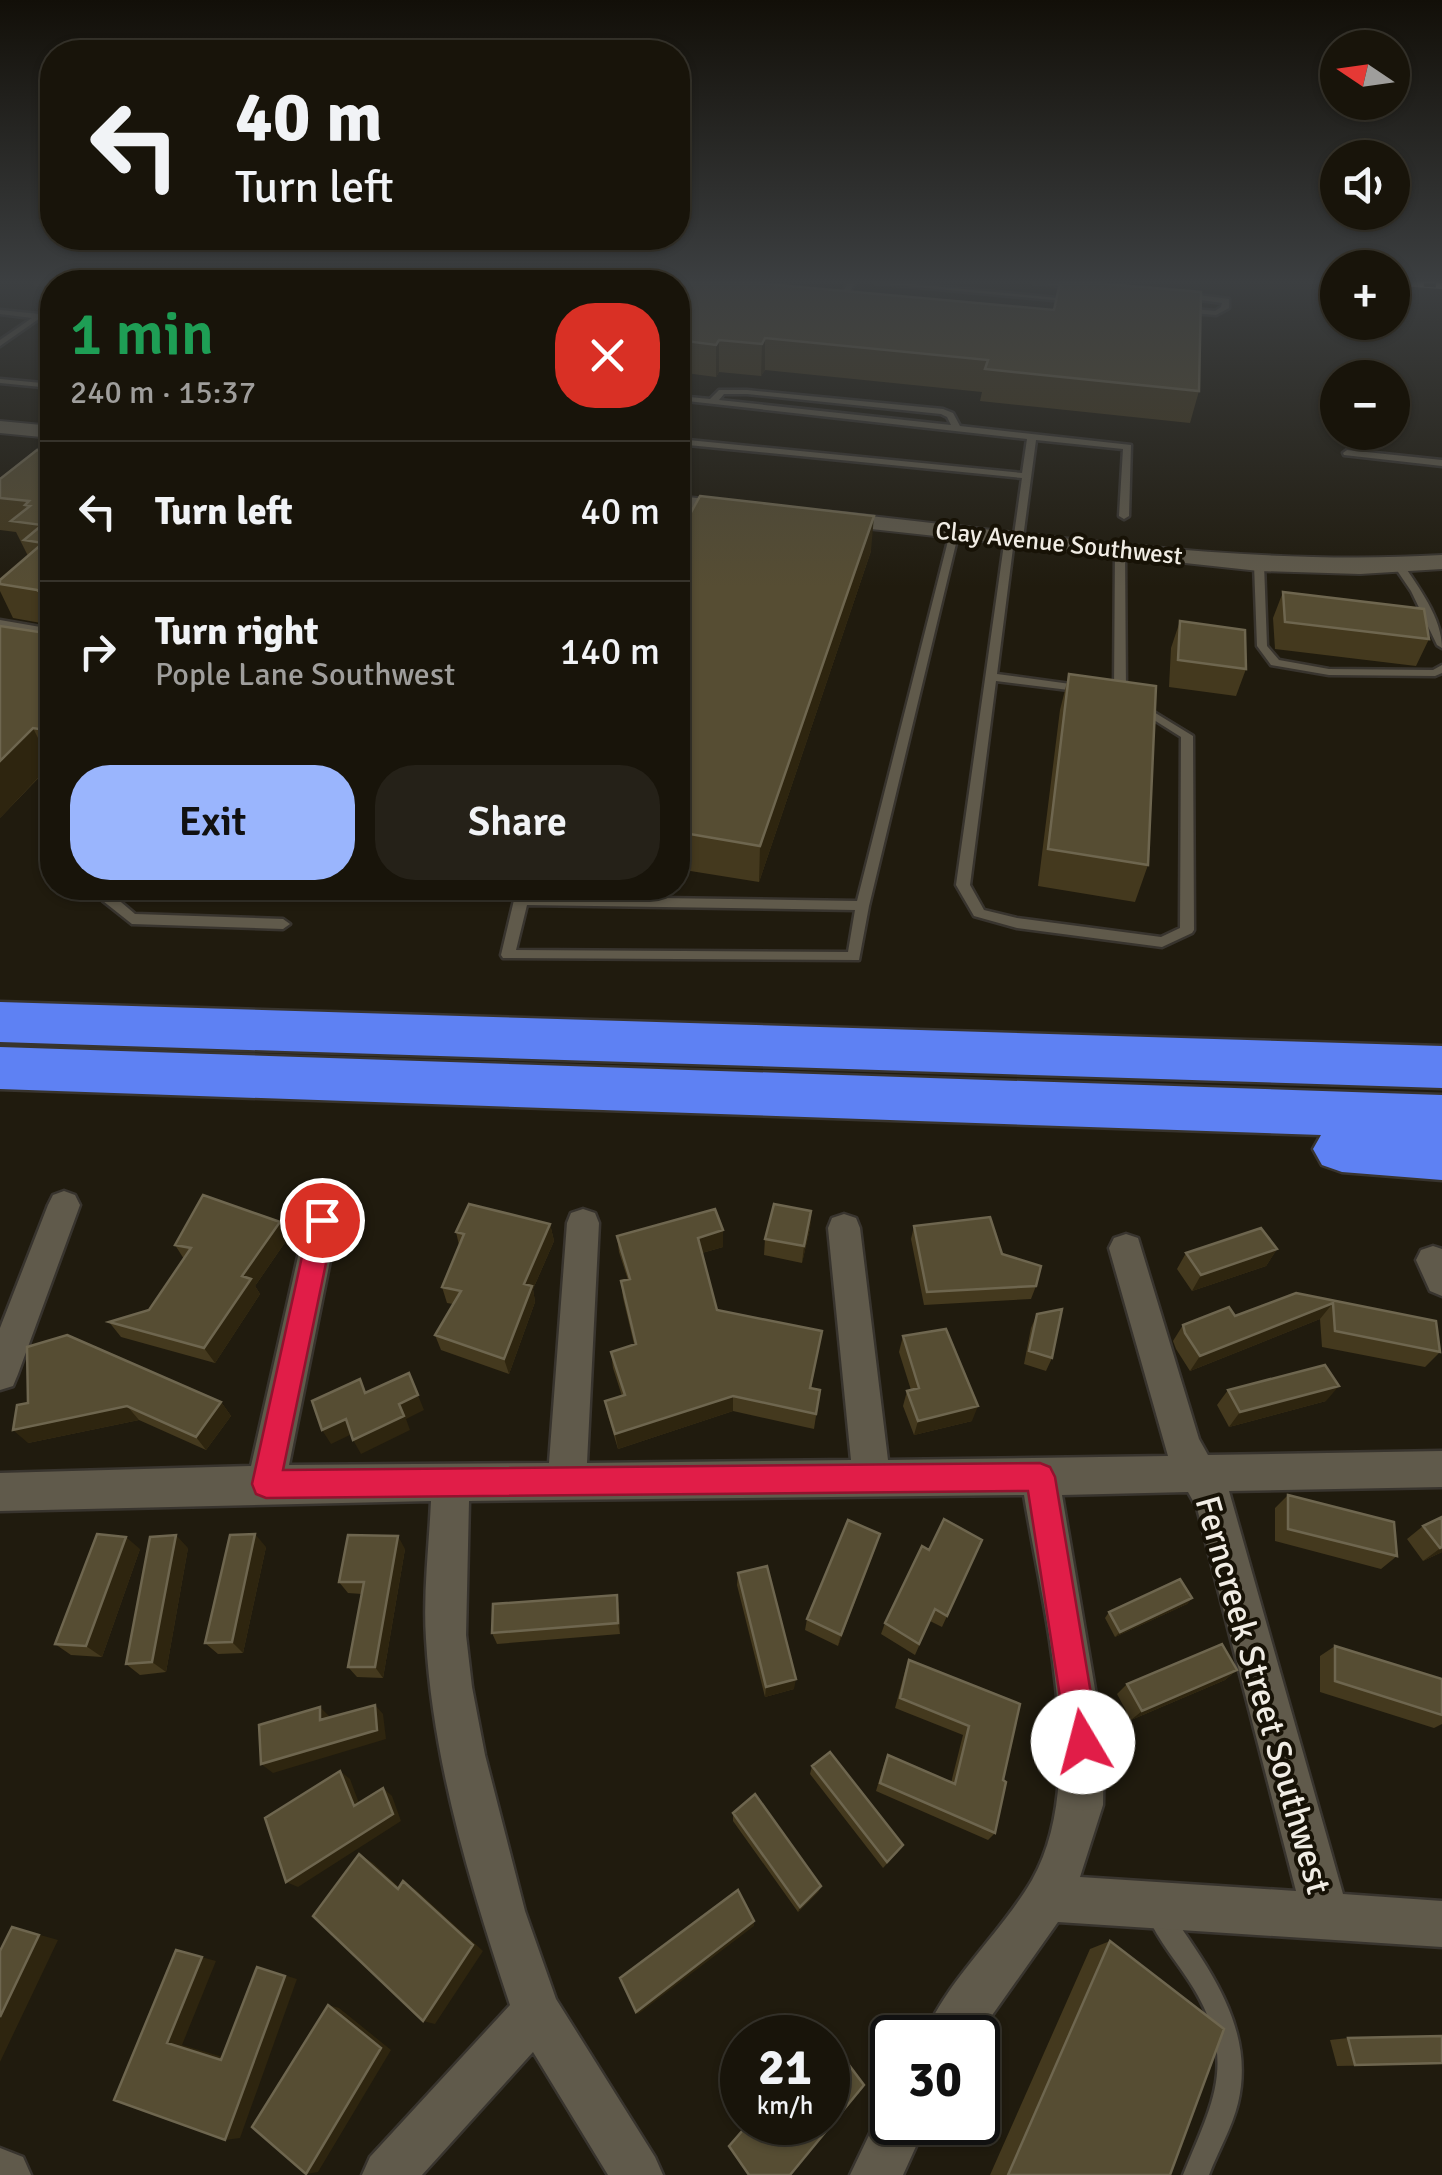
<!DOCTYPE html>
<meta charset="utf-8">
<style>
:root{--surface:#18140a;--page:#252118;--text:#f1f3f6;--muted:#9f9e9c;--line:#36332b;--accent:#9ab5fd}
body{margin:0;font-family:Signika,sans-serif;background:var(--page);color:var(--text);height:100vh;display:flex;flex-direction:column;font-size:38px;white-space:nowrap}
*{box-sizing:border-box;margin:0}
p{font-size:32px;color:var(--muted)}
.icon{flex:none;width:55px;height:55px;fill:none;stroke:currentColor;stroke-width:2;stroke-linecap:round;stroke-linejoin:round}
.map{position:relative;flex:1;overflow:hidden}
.side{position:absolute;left:40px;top:270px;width:650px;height:630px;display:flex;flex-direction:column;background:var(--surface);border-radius:40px;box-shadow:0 2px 8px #0004,0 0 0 2px var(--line)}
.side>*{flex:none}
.guide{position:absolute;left:40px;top:40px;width:650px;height:210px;border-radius:40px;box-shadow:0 2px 8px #0004,0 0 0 2px var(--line);background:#18140a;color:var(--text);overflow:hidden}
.needle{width:65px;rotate:283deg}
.tools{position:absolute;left:1320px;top:30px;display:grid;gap:20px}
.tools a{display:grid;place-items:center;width:90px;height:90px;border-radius:50%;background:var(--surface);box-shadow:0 2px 8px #0004,0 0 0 2px var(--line);font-size:50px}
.speed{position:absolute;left:720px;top:2015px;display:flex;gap:20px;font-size:50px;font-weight:700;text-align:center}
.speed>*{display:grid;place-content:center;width:130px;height:130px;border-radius:50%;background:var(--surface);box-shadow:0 2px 8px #0004,0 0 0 2px var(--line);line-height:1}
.speed small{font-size:25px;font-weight:400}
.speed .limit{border:5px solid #111;border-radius:15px;background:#fff;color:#111}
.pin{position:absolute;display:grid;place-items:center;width:85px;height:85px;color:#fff;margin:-42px;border:5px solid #fff;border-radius:50%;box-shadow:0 2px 10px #0007}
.me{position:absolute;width:110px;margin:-55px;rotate:352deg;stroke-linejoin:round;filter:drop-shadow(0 0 8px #0008)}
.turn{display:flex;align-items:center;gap:35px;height:210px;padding:0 30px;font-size:45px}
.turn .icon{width:130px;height:130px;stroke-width:2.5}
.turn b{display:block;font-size:70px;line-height:85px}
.round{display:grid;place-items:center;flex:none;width:105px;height:105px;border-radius:40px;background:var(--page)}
.headline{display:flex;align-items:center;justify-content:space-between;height:170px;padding:0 30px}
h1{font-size:60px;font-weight:600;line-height:75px;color:#1e9e55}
.primary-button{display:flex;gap:20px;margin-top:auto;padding:20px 30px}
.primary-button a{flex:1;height:115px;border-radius:40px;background:var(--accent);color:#111;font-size:40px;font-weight:600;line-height:115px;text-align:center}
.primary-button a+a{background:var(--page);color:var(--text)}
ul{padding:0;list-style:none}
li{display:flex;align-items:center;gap:30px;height:140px;padding:0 30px;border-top:2px solid var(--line)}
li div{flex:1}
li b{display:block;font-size:38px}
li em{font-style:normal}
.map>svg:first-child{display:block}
</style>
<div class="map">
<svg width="1442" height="2175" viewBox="0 0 1442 2175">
<rect width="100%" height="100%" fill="#201b0e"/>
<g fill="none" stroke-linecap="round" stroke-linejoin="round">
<g stroke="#38342e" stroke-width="5">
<path id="service" d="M 35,283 L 52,283 L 52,286 Z
M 848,283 L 855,283 L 839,309 L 833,309 Z
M 875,283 L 901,283 L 1078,300 L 1074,302 Z
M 1033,283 L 1064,283 L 1083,286 L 1079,288 Z
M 1182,293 L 1229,299 L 1229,308 L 1216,315 L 1179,312 L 1182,308 L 1215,311 L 1221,307 L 1222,303 L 1179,297 Z
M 0,310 L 39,314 L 43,316 L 0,346 L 0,340 L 32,318 L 0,314 Z
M 0,379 L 52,384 L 52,388 L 0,383 Z
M 719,390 L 747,390 L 943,409 L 953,413 L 960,426 L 1131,445 L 1129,516 L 1124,519 L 1119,516 L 1123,449 L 1036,440 L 1023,538 L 1014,540 L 997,674 L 1085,686 L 1091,689 L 1085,692 L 996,681 L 970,885 L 984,910 L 1017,918 L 1161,937 L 1180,928 L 1181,737 L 1135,708 L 1133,706 L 1139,703 L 1193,736 L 1194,930 L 1192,933 L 1162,947 L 1017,928 L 974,916 L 956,885 L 1005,537 L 1014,535 L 1022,478 L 678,444 L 678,439 L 1022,473 L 1027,439 L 678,400 L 678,396 L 710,399 ZM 724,394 L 747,394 L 941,414 L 947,417 L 951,425 L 719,400 Z
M 49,442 L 52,442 L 52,448 L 0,488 L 0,481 Z
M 1347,450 L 1442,460 L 1442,466 L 1344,455 L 1343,453 Z
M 951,529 L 959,531 L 869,906 L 859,960 L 503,958 L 501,955 L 514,900 L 521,896 L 857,901 ZM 527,905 L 855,910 L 848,952 L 516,950 Z
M 1120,546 L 1125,549 L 1126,694 L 1120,697 L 1107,693 L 1114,690 L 1115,549 Z
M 1259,561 L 1264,564 L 1267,646 L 1279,660 L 1329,669 L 1433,670 L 1442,665 L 1442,673 L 1435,676 L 1329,675 L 1271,665 L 1257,646 L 1254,564 Z
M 1395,564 L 1403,564 C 1419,588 1442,618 1442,648 L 1437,645 L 1411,591 L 1394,566 Z
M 0,620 L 52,629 L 52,635 L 0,626 Z
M 104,888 L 117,888 L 115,897 L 135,914 L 283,919 L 290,924 L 283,929 L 132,924 L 103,901 L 101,898 Z
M 1159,1903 L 1167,1907 C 1207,1966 1256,2027 1238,2103 C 1232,2128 1218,2151 1209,2175 L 1183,2175 C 1212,2103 1238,2063 1194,1989 C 1179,1964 1158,1941 1147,1915 L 1151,1907 Z"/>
</g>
<g stroke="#38342e" stroke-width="5">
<path id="minor" d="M 64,1191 L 75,1195 L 80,1205 L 18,1374 L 13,1386 L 0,1390 L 0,1328 L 48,1205 L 53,1195 Z
M 322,1207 L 334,1211 L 338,1221 L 289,1465 L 549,1463 L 567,1223 L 571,1213 L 583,1209 L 595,1213 L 599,1223 L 587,1463 L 851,1460 L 828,1228 L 832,1218 L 844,1214 L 856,1218 L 860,1228 L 888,1460 L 1168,1456 L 1109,1248 L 1114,1238 L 1126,1234 L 1138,1238 L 1199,1439 L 1208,1455 L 1442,1451 L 1442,1487 L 1229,1491 L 1343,1894 L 1442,1901 L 1442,1947 L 1058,1922 L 976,2038 L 923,2038 C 948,1978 1000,1935 1032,1880 C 1090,1778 1042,1607 1024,1495 L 469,1501 L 466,1635 L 472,1687 L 485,1755 L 525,1911 L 556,1999 L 655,2157 L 663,2175 L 608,2175 L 533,2052 L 422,2175 L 362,2175 L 370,2157 L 510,2005 C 471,1887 433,1763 426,1639 C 423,1594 429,1546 431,1501 L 0,1511 L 0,1473 L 251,1466 L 306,1221 L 310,1211 ZM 1188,1492 L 1197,1508 L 1296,1891 L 1080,1877 L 1103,1805 L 1104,1742 L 1062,1495 Z
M 1433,1246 L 1442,1249 L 1442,1296 L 1430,1291 L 1416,1260 L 1421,1250 Z
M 892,2101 L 892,2122 L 927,2122 L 903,2175 L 850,2175 L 884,2104 Z
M 0,2148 L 23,2157 L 31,2175 L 0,2175 Z"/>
</g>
<g stroke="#38342e" stroke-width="4">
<path id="tertiary" d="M 0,421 L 52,426 L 52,438 L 0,433 Z
M 678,496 L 745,503 L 757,510 L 745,517 L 678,510 Z
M 824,511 C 1029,532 1236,567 1442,555 L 1442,569 L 1360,574 L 1259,571 L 816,523 L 812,518 Z"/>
</g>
<g stroke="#38342e" stroke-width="5">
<path id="motorway" d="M 0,1002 L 1442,1046 L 1442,1088 L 0,1042 Z
M 0,1047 L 1442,1095 L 1442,1180 L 1342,1172 L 1322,1165 L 1313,1149 L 1321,1135 L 0,1089 Z"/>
</g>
<use href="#service" fill="#605a4b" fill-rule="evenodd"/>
<use href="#minor" fill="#605a4b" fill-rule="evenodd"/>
<use href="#tertiary" fill="#605a4b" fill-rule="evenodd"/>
<use href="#motorway" fill="#5e81f3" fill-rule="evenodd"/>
<g stroke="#c5c1b8" stroke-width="6">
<path id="rail" d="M 1400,283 L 1442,286"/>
</g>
<use href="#rail" stroke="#171206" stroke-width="4" stroke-dasharray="12" stroke-linecap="butt"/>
</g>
<path fill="#44391e" d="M 678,283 L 1199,391 L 1190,423 L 980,401 L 982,392 L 765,370 L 761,376 L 719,372 L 716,377 L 678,372 Z
M 52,452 L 52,625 L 13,618 L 0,591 L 0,580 L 28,556 L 16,532 L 0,530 L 0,479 Z
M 678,536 L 871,551 L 759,882 L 678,869 Z
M 1283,592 L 1429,639 L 1416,666 L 1275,649 L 1273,618 Z
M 1180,621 L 1246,669 L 1236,696 L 1169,687 L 1171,648 Z
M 52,634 L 52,764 L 0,818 Z
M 1069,674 L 1148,865 L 1135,902 L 1038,886 L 1060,710 Z
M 811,1211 L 810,1228 L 802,1263 L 764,1255 L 765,1239 Z
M 280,1222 L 288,1238 L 255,1286 L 260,1294 L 215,1363 L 121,1337 L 109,1322 L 149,1310 L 184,1259 L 175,1245 Z
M 550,1224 L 554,1241 L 533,1289 L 535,1302 L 509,1374 L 441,1350 L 435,1335 L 453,1304 L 447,1303 L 442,1287 L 459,1245 L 456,1232 Z
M 914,1226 L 1002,1254 L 1036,1286 L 1031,1299 L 924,1305 L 911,1239 Z
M 617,1236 L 723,1247 L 702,1253 L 717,1310 L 822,1331 L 811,1388 L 820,1390 L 814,1429 L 733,1411 L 618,1449 L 608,1416 L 605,1401 L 622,1396 L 613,1368 L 611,1352 L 634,1344 L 623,1298 L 621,1281 L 628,1280 L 619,1252 Z
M 1277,1249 L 1266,1266 L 1192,1291 L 1177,1269 L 1186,1253 Z
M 1296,1293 L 1436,1321 L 1440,1352 L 1425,1367 L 1322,1347 L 1320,1319 L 1190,1371 L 1176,1349 L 1173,1341 L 1183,1325 L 1235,1316 Z
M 1037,1314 L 1052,1358 L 1046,1371 L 1024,1364 L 1031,1328 Z
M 903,1336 L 972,1421 L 914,1435 L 903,1406 L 907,1391 L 911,1390 L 899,1352 Z
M 1228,1390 L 1326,1401 L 1229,1427 L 1217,1405 Z
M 221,1402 L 231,1416 L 206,1450 L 139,1420 L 28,1443 L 28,1403 Z
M 1288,1495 L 1397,1556 L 1381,1569 L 1275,1541 L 1275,1508 Z
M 1442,1517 L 1442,1552 L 1423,1561 L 1407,1539 L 1423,1526 Z
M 880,1534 L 838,1646 L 805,1630 L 807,1619 Z
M 982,1540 L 942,1627 L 930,1621 L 915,1655 L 881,1634 L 885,1623 L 929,1550 Z
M 266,1547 L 243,1653 L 218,1654 L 205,1643 Z
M 188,1548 L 166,1672 L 140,1675 L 126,1664 Z
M 140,1549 L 102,1657 L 71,1655 L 55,1644 Z
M 405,1549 L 383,1678 L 357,1677 L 348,1667 L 362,1594 L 348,1593 L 339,1582 Z
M 738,1573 L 794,1689 L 765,1697 L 737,1585 Z
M 617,1595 L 619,1607 L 620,1634 L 497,1644 L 492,1633 Z
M 1192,1598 L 1187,1604 L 1115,1637 L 1105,1618 L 1109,1612 Z
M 1335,1646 L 1442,1679 L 1442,1724 L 1434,1728 L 1320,1692 L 1320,1656 Z
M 909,1660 L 1020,1704 L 1003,1780 L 995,1833 L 988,1840 L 876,1791 L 884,1764 L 888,1755 L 951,1783 L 963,1735 L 895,1708 L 905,1671 Z
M 1237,1670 L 1225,1680 L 1131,1720 L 1117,1694 L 1127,1684 Z
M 812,1766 L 898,1852 L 883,1868 L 810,1774 Z
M 733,1813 L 821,1886 L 818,1892 L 798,1912 L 733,1821 Z
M 1110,1941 L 1170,2175 L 990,2175 L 1090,1949 Z
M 1348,2038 L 1442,2064 L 1337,2066 L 1330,2040 Z"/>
<path fill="#2e250f" d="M 765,338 L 765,370 L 761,376 L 762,344 Z
M 719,340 L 719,372 L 716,377 L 716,345 Z
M 874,516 L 871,551 L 759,882 L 760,846 Z
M 52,587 L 52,614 L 44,595 Z
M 33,728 L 51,764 L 0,818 L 0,761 Z
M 811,1211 L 810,1228 L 802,1263 L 804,1246 Z
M 280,1222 L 288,1238 L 255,1286 L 260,1294 L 215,1363 L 204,1348 L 242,1276 Z
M 550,1224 L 554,1241 L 533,1289 L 535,1302 L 509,1374 L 504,1359 L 524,1284 Z
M 723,1230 L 723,1247 L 698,1254 L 698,1238 Z
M 1277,1249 L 1266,1266 L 1192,1291 L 1201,1275 Z
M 1333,1303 L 1320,1319 L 1190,1371 L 1200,1356 Z
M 409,1373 L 424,1410 L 406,1419 L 410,1430 L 361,1454 L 353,1440 L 399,1404 Z
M 1339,1386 L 1326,1401 L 1229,1427 L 1240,1412 Z
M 733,1396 L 733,1411 L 618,1449 L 615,1434 Z
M 221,1402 L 231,1416 L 206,1450 L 196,1437 Z
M 127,1406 L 139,1420 L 28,1443 L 13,1430 Z
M 978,1406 L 972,1421 L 914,1435 L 918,1421 Z
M 346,1419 L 354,1433 L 331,1444 L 322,1430 Z
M 255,1534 L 266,1547 L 243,1653 L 232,1642 Z
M 880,1534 L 876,1547 L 838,1646 L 841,1635 Z
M 176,1535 L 188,1548 L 166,1672 L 152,1662 Z
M 398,1536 L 405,1549 L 383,1678 L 375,1667 Z
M 126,1537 L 140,1549 L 102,1657 L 86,1646 Z
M 1442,1547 L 1442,1552 L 1423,1561 Z
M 617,1595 L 619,1607 L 620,1634 L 618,1623 Z
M 1192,1598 L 1187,1604 L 1115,1637 L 1120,1632 Z
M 1237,1670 L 1225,1680 L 1131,1720 L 1142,1711 Z
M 796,1679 L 794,1689 L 765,1697 L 766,1687 Z
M 375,1705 L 383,1714 L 386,1739 L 273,1773 L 261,1764 Z
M 320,1707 L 330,1717 L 330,1730 L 320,1720 Z
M 340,1771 L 350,1779 L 363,1814 L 354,1806 Z
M 383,1788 L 392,1796 L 401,1821 L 298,1887 L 286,1882 Z
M 359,1854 L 373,1863 L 410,1897 L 398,1889 Z
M 403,1881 L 416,1890 L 483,1951 L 435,2024 L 423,2021 Z
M 821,1886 L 818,1892 L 798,1912 L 800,1907 Z
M 754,1921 L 754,1926 L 638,2014 L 636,2012 Z
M 12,1927 L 58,1940 L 0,2062 L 0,2017 Z
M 176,1950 L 216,1961 L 182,2045 L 236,2061 L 221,2060 L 167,2043 Z
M 257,1967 L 297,1979 L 240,2138 L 225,2140 Z
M 328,2005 L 339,2008 L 391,2050 L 318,2172 L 306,2174 Z"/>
<path fill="#564d33" stroke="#6e664f" stroke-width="2.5" d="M 678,283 L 757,283 L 1054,310 L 1060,283 L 1095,283 L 1201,292 L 1199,391 L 985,369 L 988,360 L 765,338 L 762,344 L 719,340 L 716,345 L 678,340 Z
M 37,450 L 52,452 L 52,587 L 44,595 L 37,590 L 0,584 L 0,580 L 43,543 L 24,540 L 42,525 L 11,521 L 30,506 L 25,505 L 29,501 L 0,498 L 0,479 Z
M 700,496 L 874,516 L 760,846 L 678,832 L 678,536 Z
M 1283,592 L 1424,609 L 1429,639 L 1285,622 Z
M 1180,621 L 1245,630 L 1246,669 L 1178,660 Z
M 0,626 L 52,634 L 52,731 L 33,728 L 0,761 Z
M 1069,674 L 1156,686 L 1148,865 L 1048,849 Z
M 203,1195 L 280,1222 L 242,1276 L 251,1279 L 204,1348 L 109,1322 L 149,1310 L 191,1248 L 175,1245 Z
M 469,1204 L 550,1224 L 524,1284 L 532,1286 L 504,1359 L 435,1335 L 461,1291 L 442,1287 L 464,1234 L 456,1232 Z
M 774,1204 L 811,1211 L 804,1246 L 765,1239 Z
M 715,1209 L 723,1230 L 698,1238 L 717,1310 L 822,1331 L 810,1388 L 820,1390 L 816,1414 L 733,1396 L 615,1434 L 605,1401 L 625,1395 L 611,1352 L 636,1344 L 621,1281 L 630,1279 L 617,1236 Z
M 990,1217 L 1002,1254 L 1041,1266 L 1036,1286 L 927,1292 L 914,1226 Z
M 1261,1228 L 1277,1249 L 1201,1275 L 1186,1253 Z
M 1296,1293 L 1436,1321 L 1440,1352 L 1335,1331 L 1333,1303 L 1200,1356 L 1185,1333 L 1183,1325 L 1229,1307 L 1235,1316 Z
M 1062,1309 L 1052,1358 L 1029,1351 L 1037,1314 Z
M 946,1329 L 978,1406 L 918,1421 L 907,1391 L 919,1388 L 903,1336 Z
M 67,1335 L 221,1402 L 196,1437 L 127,1406 L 13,1430 L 17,1405 L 28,1403 L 27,1347 Z
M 1325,1365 L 1339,1386 L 1240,1412 L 1228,1390 Z
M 409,1373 L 418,1395 L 399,1404 L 404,1416 L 353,1440 L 346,1419 L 322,1430 L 312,1401 L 360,1379 L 365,1393 Z
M 1288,1495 L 1394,1522 L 1397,1556 L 1288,1529 Z
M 1442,1517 L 1442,1547 L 1440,1548 L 1423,1526 Z
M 944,1519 L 982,1540 L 947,1616 L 935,1609 L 919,1644 L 885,1623 L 922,1546 L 929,1550 Z
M 848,1520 L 880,1534 L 841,1635 L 807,1619 Z
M 97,1534 L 126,1537 L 86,1646 L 55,1644 Z
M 255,1534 L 232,1642 L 205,1643 L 230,1535 Z
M 176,1535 L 152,1662 L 126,1664 L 150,1537 Z
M 348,1535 L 398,1536 L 375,1667 L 348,1667 L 364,1582 L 339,1582 Z
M 767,1566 L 796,1679 L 766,1687 L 738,1573 Z
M 1180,1579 L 1192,1598 L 1120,1632 L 1109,1612 Z
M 617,1595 L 618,1623 L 492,1633 L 493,1604 Z
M 1222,1644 L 1237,1670 L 1142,1711 L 1127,1684 Z
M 1335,1646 L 1442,1679 L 1442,1715 L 1335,1681 Z
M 909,1660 L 1020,1704 L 1003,1780 L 1006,1782 L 995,1833 L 880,1783 L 888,1755 L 955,1784 L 969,1726 L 900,1698 Z
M 375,1705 L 377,1730 L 261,1764 L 259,1725 L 320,1707 L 320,1720 Z
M 830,1752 L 903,1845 L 887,1862 L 812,1766 Z
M 340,1771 L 354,1806 L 383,1788 L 393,1814 L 286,1882 L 265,1818 Z
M 755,1794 L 821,1886 L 800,1907 L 733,1813 Z
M 359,1854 L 398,1889 L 403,1881 L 473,1945 L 423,2021 L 313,1916 Z
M 738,1890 L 754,1921 L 636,2012 L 620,1978 Z
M 12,1927 L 39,1935 L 0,2017 L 0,1951 Z
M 1110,1941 L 1224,2029 L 1170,2175 L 1008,2175 Z
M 176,1950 L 202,1957 L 167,2043 L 221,2060 L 257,1967 L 285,1976 L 225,2140 L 114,2100 Z
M 328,2005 L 381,2048 L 306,2174 L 252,2127 Z
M 825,2033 L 864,2085 L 790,2175 L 749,2175 L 729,2146 L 750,2122 L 828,2122 L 828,2038 L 822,2038 Z
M 1442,2036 L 1442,2063 L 1355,2065 L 1348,2038 Z"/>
<linearGradient id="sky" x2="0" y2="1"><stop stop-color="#120f08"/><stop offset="0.48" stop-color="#3c3f41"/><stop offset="1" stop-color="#3c3f41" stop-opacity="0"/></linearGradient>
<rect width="1442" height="587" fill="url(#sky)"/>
<path fill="#e11d48" stroke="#92132f" stroke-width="2.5" d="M 322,1210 L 331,1213 L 335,1220 L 283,1470 L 1040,1463 L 1050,1467 L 1055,1477 L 1099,1742 L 1094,1753 L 1083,1758 L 1072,1753 L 1067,1742 L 1028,1491 L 266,1498 L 256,1494 L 252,1484 L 310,1220 L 314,1213 Z"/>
<g text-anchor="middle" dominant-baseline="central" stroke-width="8" stroke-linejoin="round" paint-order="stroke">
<g font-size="25" fill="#f0ece4" stroke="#171206">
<text transform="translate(1059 543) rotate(6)">Clay Avenue Southwest</text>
</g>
<g font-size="35" fill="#f0ece4" stroke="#171206">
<text transform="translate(1263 1695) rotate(74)">Ferncreek Street Southwest</text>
</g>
</g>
</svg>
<div class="tools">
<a><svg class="needle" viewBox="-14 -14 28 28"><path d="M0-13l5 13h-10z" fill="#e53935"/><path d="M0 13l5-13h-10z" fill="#9f9e9c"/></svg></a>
<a><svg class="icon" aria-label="sound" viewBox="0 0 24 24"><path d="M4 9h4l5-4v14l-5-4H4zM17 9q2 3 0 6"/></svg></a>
<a>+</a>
<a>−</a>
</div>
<div class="speed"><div>21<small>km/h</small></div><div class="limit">30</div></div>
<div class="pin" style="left:322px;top:1220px;background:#d93025"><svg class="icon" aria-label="arrive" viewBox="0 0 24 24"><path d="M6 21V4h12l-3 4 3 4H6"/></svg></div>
<svg class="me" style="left:1083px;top:1742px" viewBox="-20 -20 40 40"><circle r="19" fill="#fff"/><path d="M0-13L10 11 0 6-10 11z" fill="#e11d48"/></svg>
<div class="guide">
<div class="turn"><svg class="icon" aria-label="left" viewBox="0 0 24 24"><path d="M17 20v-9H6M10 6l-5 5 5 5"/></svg><div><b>40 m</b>Turn left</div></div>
</div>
<section class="side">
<div class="headline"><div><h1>1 min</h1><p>240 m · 15:37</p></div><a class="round" style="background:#d93025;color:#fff"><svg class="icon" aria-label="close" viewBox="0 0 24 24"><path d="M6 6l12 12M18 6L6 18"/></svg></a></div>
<ul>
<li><svg class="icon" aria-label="left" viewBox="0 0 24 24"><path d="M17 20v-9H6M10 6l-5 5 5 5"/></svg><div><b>Turn left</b></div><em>40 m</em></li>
<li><svg class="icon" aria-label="right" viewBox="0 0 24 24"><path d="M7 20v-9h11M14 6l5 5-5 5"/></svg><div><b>Turn right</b><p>Pople Lane Southwest</p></div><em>140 m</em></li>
</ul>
<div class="primary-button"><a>Exit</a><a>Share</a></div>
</section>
</div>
